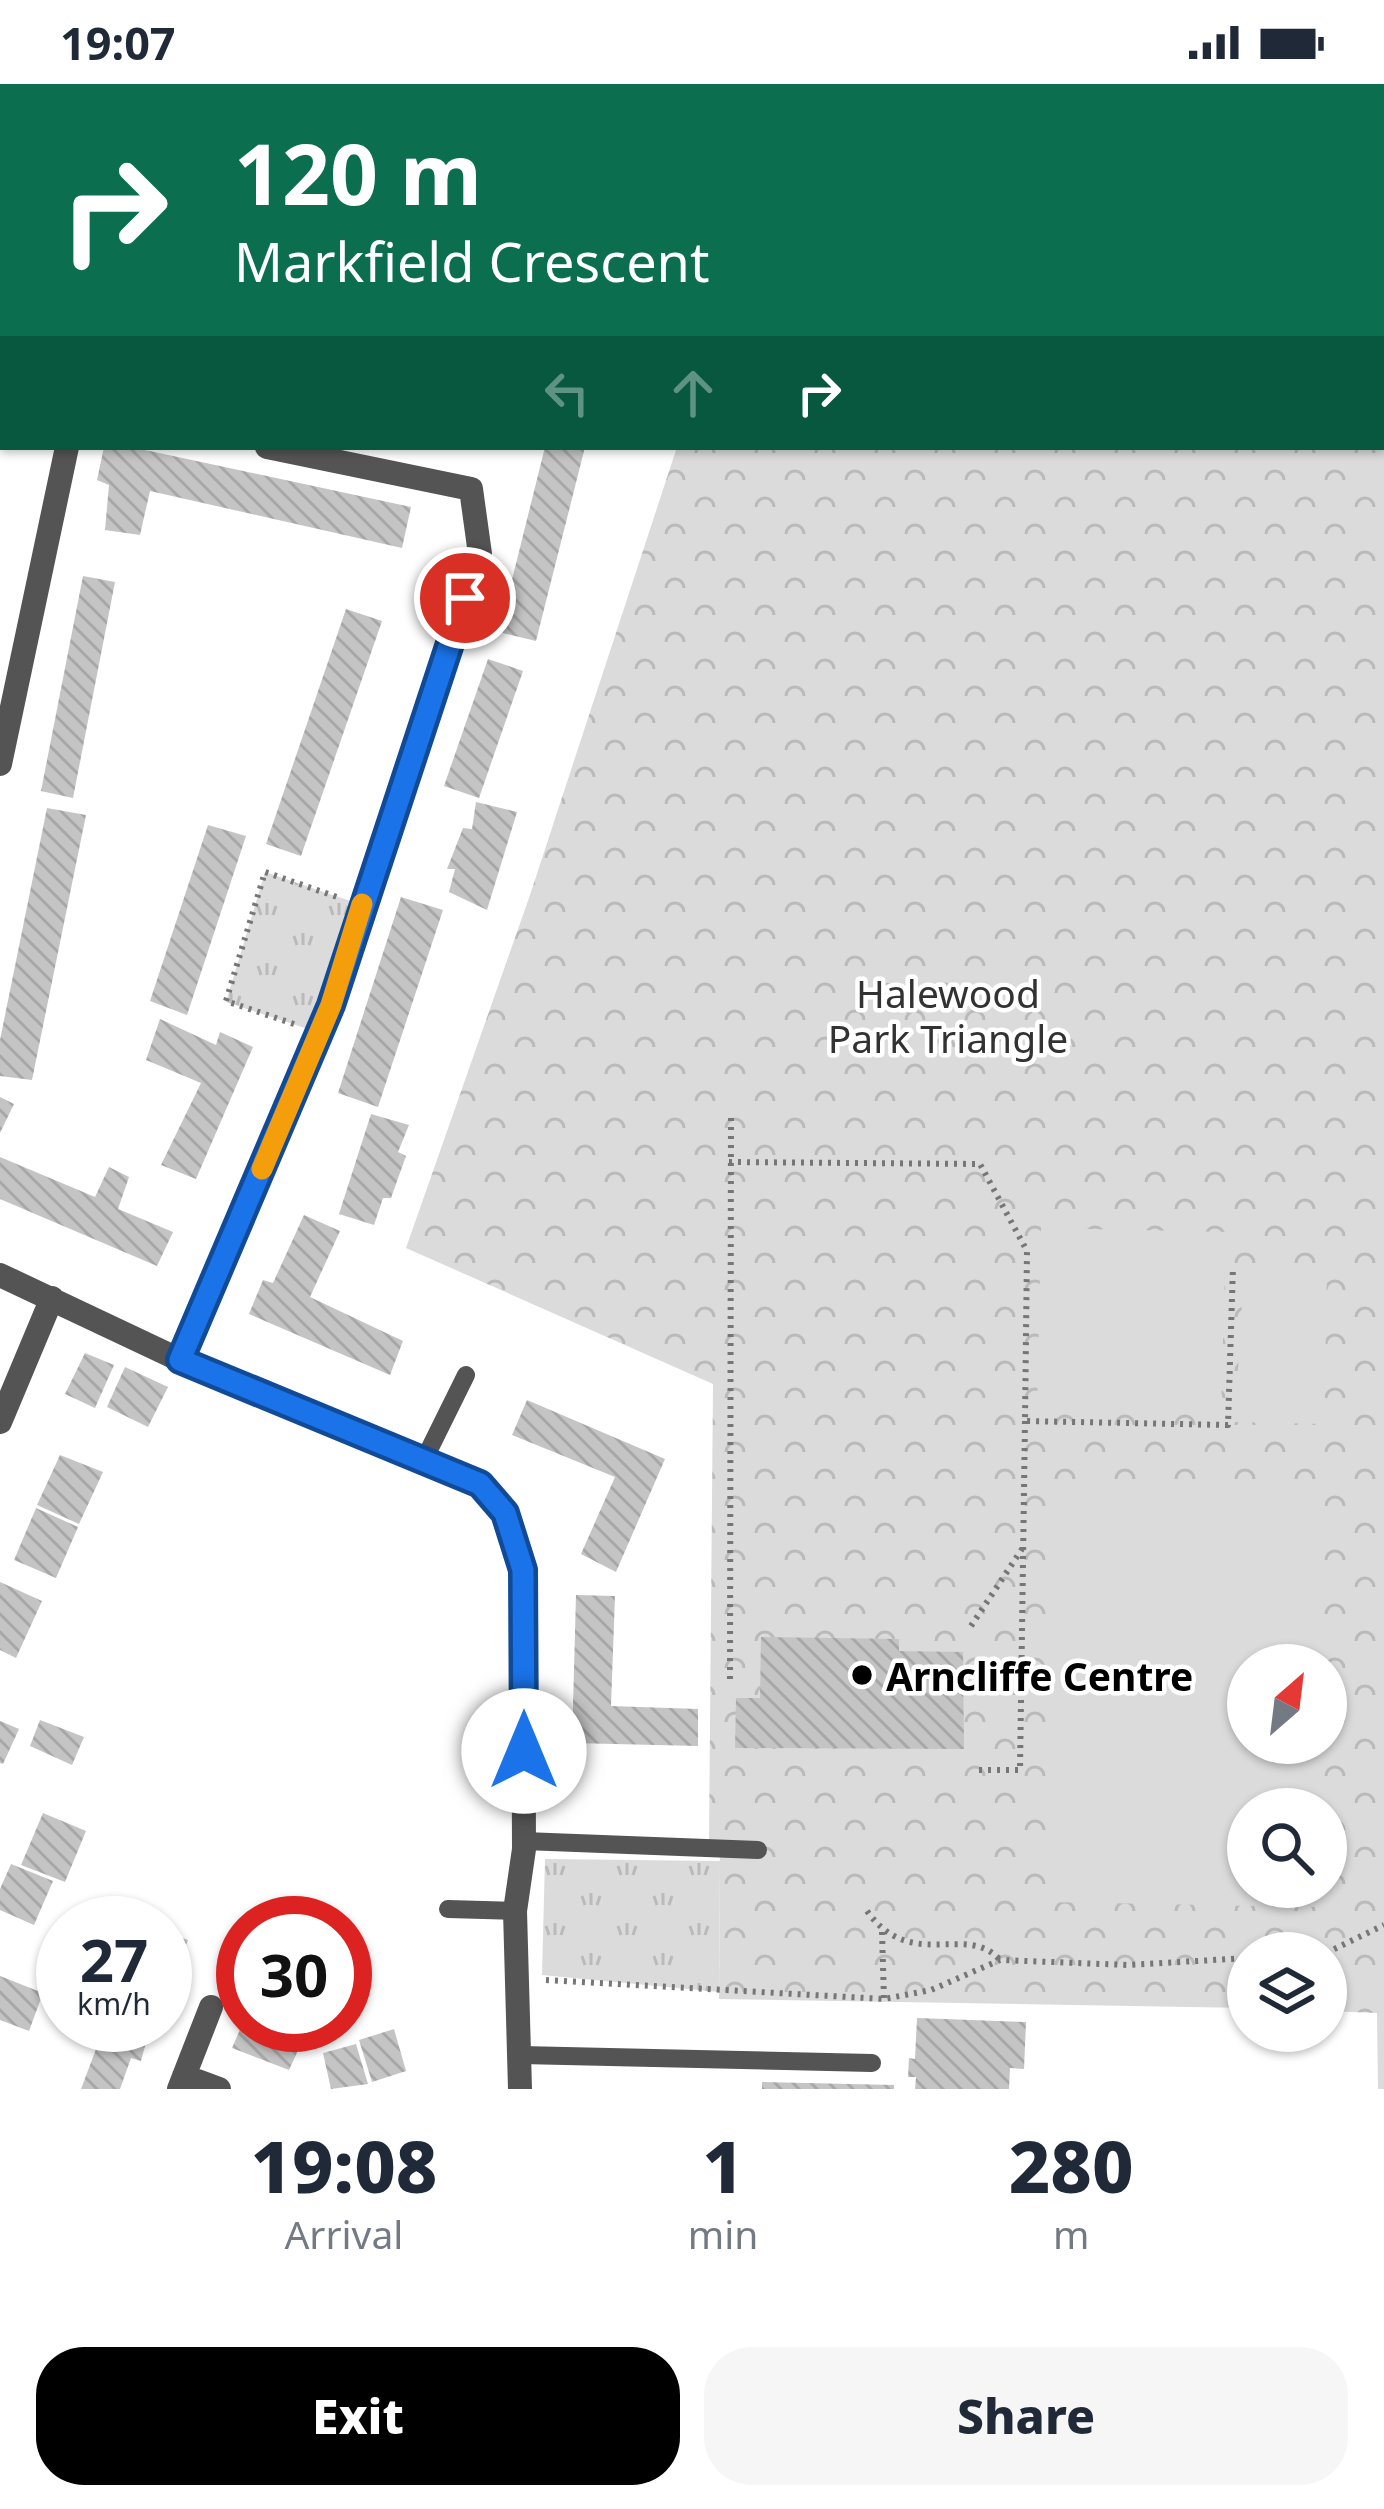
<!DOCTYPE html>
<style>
:root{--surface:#fff;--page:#f6f6f7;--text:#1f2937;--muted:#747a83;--accent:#000}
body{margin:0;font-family:"Noto Sans",sans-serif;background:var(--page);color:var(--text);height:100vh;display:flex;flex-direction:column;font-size:45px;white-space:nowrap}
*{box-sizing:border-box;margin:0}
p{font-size:39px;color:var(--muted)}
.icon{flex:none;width:66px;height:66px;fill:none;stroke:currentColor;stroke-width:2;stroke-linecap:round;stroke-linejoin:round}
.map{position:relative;height:2005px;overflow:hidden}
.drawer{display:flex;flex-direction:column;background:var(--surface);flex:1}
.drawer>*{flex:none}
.hud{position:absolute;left:0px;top:0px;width:1386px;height:366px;box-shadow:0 3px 9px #0004;background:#0b6e4f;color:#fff;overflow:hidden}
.needle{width:78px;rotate:28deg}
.controls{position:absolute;left:1227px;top:1560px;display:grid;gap:24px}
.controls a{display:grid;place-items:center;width:120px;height:120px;border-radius:50%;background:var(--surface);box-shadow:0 3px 9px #0004;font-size:60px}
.speed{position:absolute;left:36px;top:1812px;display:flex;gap:24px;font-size:60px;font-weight:700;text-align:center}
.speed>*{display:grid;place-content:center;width:156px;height:156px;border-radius:50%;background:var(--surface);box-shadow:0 3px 9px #0004;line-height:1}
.speed small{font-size:30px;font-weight:400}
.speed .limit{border:18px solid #d22;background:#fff;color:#111}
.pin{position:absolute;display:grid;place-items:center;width:102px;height:102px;color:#fff;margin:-51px;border:6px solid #fff;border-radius:50%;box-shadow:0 3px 12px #0007}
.me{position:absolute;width:132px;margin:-66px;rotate:0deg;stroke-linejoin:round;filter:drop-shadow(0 0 9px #0008)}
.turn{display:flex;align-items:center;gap:42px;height:252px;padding:0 36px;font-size:54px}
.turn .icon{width:156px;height:156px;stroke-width:2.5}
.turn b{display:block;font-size:84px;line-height:102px}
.lanes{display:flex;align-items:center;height:114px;padding:0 36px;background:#0003;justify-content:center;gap:60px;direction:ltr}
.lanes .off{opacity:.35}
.eta{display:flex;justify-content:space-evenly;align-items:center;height:204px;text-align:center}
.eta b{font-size:72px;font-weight:800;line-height:84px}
.button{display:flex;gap:24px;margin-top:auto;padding:24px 36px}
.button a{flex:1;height:138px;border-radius:48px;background:var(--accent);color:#fff;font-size:48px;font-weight:800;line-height:138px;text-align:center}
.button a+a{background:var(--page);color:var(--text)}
.status{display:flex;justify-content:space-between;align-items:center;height:84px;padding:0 60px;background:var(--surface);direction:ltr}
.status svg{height:33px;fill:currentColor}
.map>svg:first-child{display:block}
</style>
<div class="status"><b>19:07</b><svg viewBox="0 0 49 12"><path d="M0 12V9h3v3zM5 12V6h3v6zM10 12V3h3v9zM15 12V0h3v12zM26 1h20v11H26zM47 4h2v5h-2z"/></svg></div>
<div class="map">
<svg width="1384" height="2005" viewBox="0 0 1384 2005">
<defs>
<pattern id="grass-tufts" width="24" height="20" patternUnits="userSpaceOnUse" patternTransform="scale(3)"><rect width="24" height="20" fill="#dbdbdb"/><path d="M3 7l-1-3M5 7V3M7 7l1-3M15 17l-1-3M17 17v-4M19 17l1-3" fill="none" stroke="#bababa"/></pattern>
<pattern id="park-crowns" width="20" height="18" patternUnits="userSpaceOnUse" patternTransform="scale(3)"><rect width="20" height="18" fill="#dbdbdb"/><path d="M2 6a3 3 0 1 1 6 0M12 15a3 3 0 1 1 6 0" fill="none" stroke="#bababa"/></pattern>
<pattern id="building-back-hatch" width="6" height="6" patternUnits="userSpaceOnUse" patternTransform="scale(3)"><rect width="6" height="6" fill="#c4c4c4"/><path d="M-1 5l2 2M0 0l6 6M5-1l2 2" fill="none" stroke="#a7a7a7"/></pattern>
</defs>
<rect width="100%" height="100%" fill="#fff"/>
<path fill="url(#grass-tufts)" d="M 265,788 L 362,821 L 320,949 L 226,918 Z
M 545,1775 L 720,1777 L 719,1908 L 542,1891 Z"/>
<path fill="url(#park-crowns)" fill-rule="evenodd" d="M 765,0 L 1384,0 L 1384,2005 L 1378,2005 L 1377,1929 L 1326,1927 L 1326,1869 L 1248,1869 L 1248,1924 L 719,1915 L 720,1757 L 709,1756 L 713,1300 L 406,1164 L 530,811 L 677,363 L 1383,363 L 1383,3 ZM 1248,1581 L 1326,1581 L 1326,1659 L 1248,1659 ZM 1248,1725 L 1326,1725 L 1326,1803 L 1248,1803 Z"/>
<path fill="#dbdbdb" d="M 1041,1144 L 1226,1148 L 1221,1331 L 1037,1327 Z
M 1244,1185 L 1327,1187 L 1324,1340 L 1235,1338 Z
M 1053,1404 L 1325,1408 L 1322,1581 L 1248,1581 L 1248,1659 L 1321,1659 L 1320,1725 L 1248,1725 L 1248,1803 L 1319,1803 L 1319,1823 L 1047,1818 Z"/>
<path fill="url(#building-back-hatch)" d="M 104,363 L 131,363 L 411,423 L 402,464 L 150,407 L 140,451 L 105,446 L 109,401 L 97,396 Z
M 545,363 L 585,363 L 536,557 L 499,548 Z
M 83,492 L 115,498 L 73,714 L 41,707 Z
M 346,525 L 382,537 L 301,772 L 266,760 Z
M 488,575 L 523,587 L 479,714 L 444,702 Z
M 476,718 L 517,728 L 487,826 L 449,808 L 455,785 L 447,785 L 463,744 L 472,745 Z
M 47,724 L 86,731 L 32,996 L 0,992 L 0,956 Z
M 208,741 L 246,752 L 187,931 L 150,917 Z
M 401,813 L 443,826 L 378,1023 L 338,1009 Z
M 160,935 L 216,961 L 220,948 L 253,963 L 196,1095 L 161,1081 L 201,999 L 146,976 Z
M 0,1013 L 14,1020 L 0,1049 Z
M 371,1030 L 409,1041 L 398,1068 L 406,1072 L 391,1114 L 383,1114 L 374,1141 L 339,1130 Z
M 0,1073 L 95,1113 L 109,1083 L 129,1093 L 118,1125 L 173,1148 L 157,1182 L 0,1115 Z
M 304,1131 L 340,1147 L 310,1213 L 403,1257 L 390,1291 L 249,1230 L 263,1196 L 273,1199 Z
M 85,1269 L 114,1281 L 95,1324 L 65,1310 Z
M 125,1283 L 168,1303 L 148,1343 L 107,1323 Z
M 527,1316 L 665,1375 L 616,1488 L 581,1470 L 615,1393 L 512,1351 Z
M 60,1371 L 103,1388 L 79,1440 L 37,1421 Z
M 36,1424 L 78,1443 L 56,1494 L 14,1476 Z
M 0,1498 L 42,1517 L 16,1574 L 0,1566 Z
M 576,1511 L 615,1512 L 611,1622 L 698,1625 L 698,1662 L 572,1659 Z
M 761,1553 L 899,1555 L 899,1567 L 963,1568 L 964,1665 L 735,1664 L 736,1614 L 760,1614 Z
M 40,1636 L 84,1653 L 72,1681 L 30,1662 Z
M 0,1637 L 19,1645 L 3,1680 L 0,1679 Z
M 43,1729 L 86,1747 L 65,1798 L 21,1781 Z
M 11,1780 L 53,1797 L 34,1841 L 0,1826 L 0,1805 Z
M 165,1847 L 188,1856 L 177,1884 L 169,1880 L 165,1889 Z
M 0,1892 L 43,1909 L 29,1947 L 0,1936 Z
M 917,1934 L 1026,1938 L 1024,1985 L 1010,1984 L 1009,2005 L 915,2005 L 916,1993 L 908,1993 L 909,1974 L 915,1975 Z
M 105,1941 L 149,1947 L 141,1977 L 131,1974 L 120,2005 L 81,2005 Z
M 242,1941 L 291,1941 L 307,1947 L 289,1986 L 232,1964 Z
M 394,1945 L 406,1987 L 372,1998 L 359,1956 Z
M 356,1960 L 368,2000 L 331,2005 L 323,1969 Z
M 762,1998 L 894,2001 L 894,2005 L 762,2005 Z"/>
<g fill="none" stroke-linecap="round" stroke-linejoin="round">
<path stroke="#767676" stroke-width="6" stroke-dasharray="3 6" stroke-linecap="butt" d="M 294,940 L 226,917 L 265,788 L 340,814
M 729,1078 L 980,1080 L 1027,1167 L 1025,1337 L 1228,1341 L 1233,1182
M 971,1542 L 1022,1465
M 730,1595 L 731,1028
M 979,1686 L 1020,1686 L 1025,1337
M 867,1827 C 911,1889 966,1838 1000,1876
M 882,1848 L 884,1915
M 1326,1869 L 1384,1841
M 546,1896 L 884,1915 L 931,1906 L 1000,1876 L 1128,1881 L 1248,1874"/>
<path stroke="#545454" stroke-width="18" d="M 425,1374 L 466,1291
M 524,1757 L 758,1766
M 448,1825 L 515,1827
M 521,1971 L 872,1979"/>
<path stroke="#545454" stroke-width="24" d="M 244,3 L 245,0
M 546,3 L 547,0
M 0,680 L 67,363
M 0,1191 L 180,1276 L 480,1400 L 505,1429 L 523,1486 L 524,1765 L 515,1827 L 520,2005
M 180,1276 L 331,921 L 480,470 L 471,405 L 267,363
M 0,1338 L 52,1214
M 184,1992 L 219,2005
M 179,2005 L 211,1923"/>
</g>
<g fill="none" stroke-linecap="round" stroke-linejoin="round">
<g stroke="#114b97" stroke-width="30">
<path id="route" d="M 465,514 L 331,921 L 180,1276 L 480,1400 L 505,1429 L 523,1486 L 524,1667"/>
</g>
<use href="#route" stroke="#1a73e8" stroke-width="21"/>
<path stroke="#f59e0b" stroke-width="21" d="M 262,1085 L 331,921 L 362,820"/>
</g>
<circle fill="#000" stroke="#fff" stroke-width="4.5" cx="862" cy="1591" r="12"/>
<g text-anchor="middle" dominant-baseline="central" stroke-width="9" stroke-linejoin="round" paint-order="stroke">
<g font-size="39" fill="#323232" stroke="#fff">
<text x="948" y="908">Halewood<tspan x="948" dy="45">Park Triangle</tspan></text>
</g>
<g font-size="39" font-weight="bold" fill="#000" stroke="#fff" text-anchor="start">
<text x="886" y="1591">Arncliffe Centre</text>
</g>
</g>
</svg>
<div class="controls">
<a><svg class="needle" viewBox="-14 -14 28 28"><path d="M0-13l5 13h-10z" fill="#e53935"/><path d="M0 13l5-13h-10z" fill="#747a83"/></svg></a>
<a><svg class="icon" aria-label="search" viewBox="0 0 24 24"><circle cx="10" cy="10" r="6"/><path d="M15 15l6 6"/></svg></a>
<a><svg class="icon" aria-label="layers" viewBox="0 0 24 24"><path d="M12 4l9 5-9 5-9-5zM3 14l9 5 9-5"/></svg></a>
</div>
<div class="speed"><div>27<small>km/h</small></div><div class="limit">30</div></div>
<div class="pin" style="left:465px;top:514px;background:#d93025"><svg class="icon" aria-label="arrive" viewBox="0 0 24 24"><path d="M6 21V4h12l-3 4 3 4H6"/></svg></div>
<svg class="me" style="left:524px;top:1667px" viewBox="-20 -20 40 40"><circle r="19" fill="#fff"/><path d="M0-13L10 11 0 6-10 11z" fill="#1a73e8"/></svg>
<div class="hud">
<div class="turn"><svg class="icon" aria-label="right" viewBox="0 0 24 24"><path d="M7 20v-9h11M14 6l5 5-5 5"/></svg><div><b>120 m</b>Markfield Crescent</div></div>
<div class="lanes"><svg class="icon off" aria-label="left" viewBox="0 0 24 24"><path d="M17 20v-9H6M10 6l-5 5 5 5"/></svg><svg class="icon off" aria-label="ahead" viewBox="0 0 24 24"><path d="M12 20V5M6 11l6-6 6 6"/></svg><svg class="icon" aria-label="right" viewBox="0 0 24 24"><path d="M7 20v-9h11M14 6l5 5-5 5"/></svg></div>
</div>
</div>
<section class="drawer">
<div class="eta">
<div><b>19:08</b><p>Arrival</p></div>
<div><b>1</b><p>min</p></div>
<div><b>280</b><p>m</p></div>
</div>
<div class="button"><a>Exit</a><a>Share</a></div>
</section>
